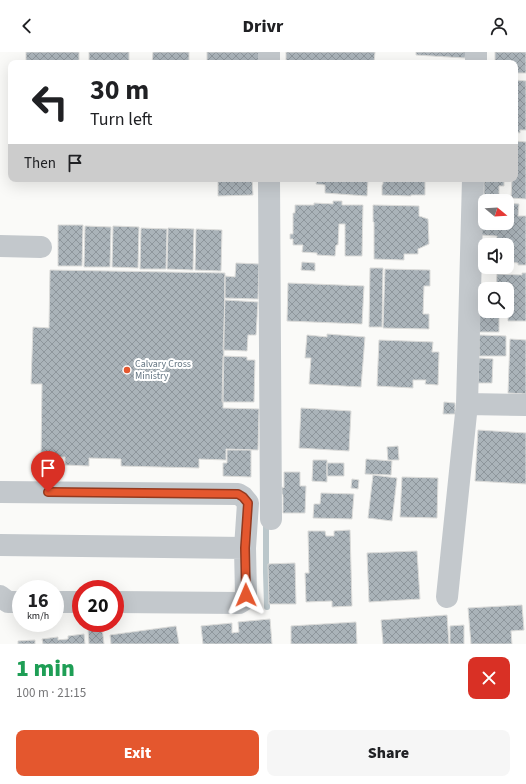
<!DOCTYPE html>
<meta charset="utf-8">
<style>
:root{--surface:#fff;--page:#f6f6f6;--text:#202124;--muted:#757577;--accent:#e4572e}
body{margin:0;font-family:"Source Sans 3",sans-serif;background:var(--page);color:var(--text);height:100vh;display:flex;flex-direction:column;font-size:15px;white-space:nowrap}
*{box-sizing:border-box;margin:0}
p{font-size:13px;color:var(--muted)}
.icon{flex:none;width:22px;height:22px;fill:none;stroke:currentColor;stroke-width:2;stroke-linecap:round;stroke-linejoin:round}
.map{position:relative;height:592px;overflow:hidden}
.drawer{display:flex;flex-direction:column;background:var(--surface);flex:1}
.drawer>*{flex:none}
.top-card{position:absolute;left:8px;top:8px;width:510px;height:122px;border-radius:8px;box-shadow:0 4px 16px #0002;background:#fff;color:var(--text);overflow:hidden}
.needle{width:26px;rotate:108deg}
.tools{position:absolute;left:478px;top:142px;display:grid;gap:8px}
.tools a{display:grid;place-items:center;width:36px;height:36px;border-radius:8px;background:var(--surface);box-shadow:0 4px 16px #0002;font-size:20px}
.speed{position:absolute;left:12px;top:528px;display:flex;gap:8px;font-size:20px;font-weight:700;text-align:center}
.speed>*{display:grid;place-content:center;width:52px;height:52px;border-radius:50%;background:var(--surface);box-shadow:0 4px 16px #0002;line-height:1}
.speed small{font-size:10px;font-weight:400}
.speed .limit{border:6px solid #d22;background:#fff;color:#111}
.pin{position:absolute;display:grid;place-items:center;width:34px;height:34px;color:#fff;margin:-41px -17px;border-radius:50% 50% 50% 0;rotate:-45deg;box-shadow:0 0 4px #0007}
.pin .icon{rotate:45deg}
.me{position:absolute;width:44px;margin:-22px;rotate:359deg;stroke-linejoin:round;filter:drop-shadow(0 0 3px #0008)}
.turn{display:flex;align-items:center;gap:14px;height:84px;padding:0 16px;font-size:18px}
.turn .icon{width:52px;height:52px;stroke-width:2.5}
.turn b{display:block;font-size:28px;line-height:34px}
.then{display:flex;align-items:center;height:38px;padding:0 16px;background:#0003;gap:8px;font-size:15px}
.round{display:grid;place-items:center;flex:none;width:42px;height:42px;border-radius:8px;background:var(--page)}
.summary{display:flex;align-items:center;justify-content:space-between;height:68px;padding:0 16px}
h1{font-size:24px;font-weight:800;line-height:30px;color:#1e9e55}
.action{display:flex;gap:8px;margin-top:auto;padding:8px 16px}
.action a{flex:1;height:46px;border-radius:8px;background:var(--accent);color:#fff;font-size:16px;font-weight:800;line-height:46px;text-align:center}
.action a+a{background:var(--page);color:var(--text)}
header{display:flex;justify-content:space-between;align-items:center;height:52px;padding:0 16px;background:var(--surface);font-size:18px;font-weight:800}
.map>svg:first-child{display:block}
</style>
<header><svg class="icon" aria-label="back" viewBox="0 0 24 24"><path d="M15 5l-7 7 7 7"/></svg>Drivr<svg class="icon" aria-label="person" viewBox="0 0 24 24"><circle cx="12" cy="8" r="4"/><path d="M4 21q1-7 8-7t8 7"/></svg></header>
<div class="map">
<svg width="526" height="592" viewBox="0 0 526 592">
<defs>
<pattern id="building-cross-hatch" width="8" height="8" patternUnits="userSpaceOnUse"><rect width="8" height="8" fill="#aab3b9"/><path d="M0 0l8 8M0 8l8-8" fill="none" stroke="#8e969c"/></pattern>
</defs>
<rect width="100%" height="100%" fill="#fafaf8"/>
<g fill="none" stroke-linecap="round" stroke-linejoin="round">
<path stroke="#bbc7cb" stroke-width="6" d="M 266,469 L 266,520 L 267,555"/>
</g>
<path fill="url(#building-cross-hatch)" stroke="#dcdcda" d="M 26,0 L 79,0 L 79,11 L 26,11 Z
M 89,0 L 129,0 L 129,11 L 89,11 Z
M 153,0 L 189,0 L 189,11 L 152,11 Z
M 207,0 L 259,0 L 259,11 L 207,11 Z
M 286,0 L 375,0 L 374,11 L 286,11 Z
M 416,0 L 466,0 L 465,6 L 416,3 Z
M 495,0 L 526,0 L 526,21 L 515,21 L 515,11 L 495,11 Z
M 515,28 L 526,29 L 526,78 L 520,78 L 520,81 L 515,80 Z
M 515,89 L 526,90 L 526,147 L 511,146 L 512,127 L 515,127 Z
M 218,127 L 252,127 L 253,143 L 218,144 Z
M 317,127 L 368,127 L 367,144 L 325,141 L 325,133 L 316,132 Z
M 383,127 L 425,127 L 425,143 L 411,143 L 411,144 L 382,143 L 382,133 L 383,132 Z
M 484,127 L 504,127 L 504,134 L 499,134 L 499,143 L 484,143 Z
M 333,149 L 342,149 L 342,153 L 363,153 L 362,204 L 345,204 L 345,172 L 339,172 L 338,193 L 336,193 L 335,204 L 317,203 L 317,201 L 302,200 L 303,193 L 293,193 L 293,187 L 290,187 L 290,182 L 293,182 L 293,161 L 295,161 L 295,153 L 314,153 L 314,151 L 333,152 Z
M 482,151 L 485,151 L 485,171 L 507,171 L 507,151 L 519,152 L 518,164 L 526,164 L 526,213 L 518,213 L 518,211 L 507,210 L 507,193 L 496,193 L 497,184 L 481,183 Z
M 373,153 L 419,154 L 419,164 L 428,167 L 429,192 L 418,197 L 418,202 L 404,202 L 404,208 L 374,207 L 374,170 L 373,170 Z
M 58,173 L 83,173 L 82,214 L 58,214 Z
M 85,174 L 111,175 L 110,215 L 84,215 Z
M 113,174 L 139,175 L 138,216 L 112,215 Z
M 141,176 L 167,177 L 166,217 L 140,217 Z
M 168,176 L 194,177 L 193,218 L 167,217 Z
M 196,177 L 222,178 L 221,219 L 195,218 Z
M 302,210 L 315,211 L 315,219 L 301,218 Z
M 236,211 L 259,212 L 258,247 L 225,246 L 225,224 L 235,225 Z
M 370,216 L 383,216 L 382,275 L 369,275 Z
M 385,217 L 430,218 L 430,234 L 424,234 L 423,262 L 429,262 L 429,277 L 383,276 Z
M 50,218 L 225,221 L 223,356 L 259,357 L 258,398 L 226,397 L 226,408 L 199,407 L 199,416 L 121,414 L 121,407 L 89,406 L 89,414 L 65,413 L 65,405 L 41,405 L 42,332 L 31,332 L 33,275 L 49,276 Z
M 522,221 L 526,221 L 526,269 L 508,269 L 508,258 L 507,258 L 507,237 L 496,237 L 497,222 L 522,223 Z
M 288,231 L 364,234 L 362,272 L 287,269 Z
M 479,242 L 485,242 L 485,259 L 499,259 L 499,280 L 479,280 Z
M 225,248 L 258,250 L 256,283 L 248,283 L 247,299 L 223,298 Z
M 327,282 L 365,285 L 361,335 L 309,332 L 311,306 L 305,306 L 307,283 L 327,285 Z
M 479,283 L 506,284 L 506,304 L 479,304 Z
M 510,287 L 526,288 L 526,342 L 508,341 Z
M 379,288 L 433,290 L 432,300 L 439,300 L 438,333 L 425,332 L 426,328 L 413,328 L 413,336 L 377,334 Z
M 223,304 L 247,305 L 247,308 L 255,308 L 254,350 L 222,350 Z
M 479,306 L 493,307 L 492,331 L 478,331 Z
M 444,350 L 455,351 L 455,362 L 443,362 Z
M 301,356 L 351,359 L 349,399 L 299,396 Z
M 478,378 L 526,381 L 526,432 L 475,429 Z
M 398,394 L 399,408 L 388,408 L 387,395 Z
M 227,398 L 251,398 L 251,425 L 223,424 L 223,411 L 227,411 Z
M 366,407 L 392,409 L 391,423 L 365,422 Z
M 313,408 L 327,408 L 327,430 L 312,429 Z
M 327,411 L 344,411 L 344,424 L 327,424 Z
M 284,420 L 300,420 L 300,434 L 306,434 L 305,461 L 283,461 L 283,443 L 282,442 L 282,435 L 284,436 Z
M 373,423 L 397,426 L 392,469 L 368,466 Z
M 402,425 L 438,426 L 437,466 L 400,465 Z
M 352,427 L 359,428 L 358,437 L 351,436 Z
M 321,441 L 354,442 L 352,467 L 313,466 L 314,452 L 320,452 Z
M 350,478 L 352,554 L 332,555 L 332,549 L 306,550 L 305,521 L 309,521 L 308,479 L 325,479 L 326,484 L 334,484 L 334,479 Z
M 417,499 L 420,547 L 369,550 L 367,501 Z
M 295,511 L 296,552 L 269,552 L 268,512 Z
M 522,553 L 524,578 L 511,579 L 512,592 L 471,592 L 468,556 Z
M 447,563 L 449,592 L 383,592 L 381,568 Z
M 270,567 L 272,592 L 203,592 L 201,574 L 232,571 L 232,581 L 239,580 L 238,570 Z
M 356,570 L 357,592 L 291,592 L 291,574 Z
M 464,573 L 464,592 L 450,592 L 450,574 Z
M 176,574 L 179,592 L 111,592 L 110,583 Z
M 102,575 L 104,592 L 89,592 L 88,577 Z
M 84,582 L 85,592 L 43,592 L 42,587 L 58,585 L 58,588 L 68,587 L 68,584 Z
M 35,588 L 35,592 L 18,592 L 18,589 Z"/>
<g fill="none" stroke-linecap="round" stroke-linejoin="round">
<path stroke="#c3c8cc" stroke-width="22" d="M 269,0 L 269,11
M 476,11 L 476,0
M 269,127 L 271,467
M 0,194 L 41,195
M 467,352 L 526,353
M 0,440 L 238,442 L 243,445 L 248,451 L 245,496 L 246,543 L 244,548 L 239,551 L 115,550
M 0,493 L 245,496
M 0,544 L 8,550 L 21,550
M 447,545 L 467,352 L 473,127
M 55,550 L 81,550"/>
</g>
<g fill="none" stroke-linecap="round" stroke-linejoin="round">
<g stroke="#94391e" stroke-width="10">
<path id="route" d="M 48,440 L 238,442 L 243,445 L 248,451 L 245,496 L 246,543"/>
</g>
<use href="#route" stroke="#e4572e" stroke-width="7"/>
</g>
<circle fill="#e4572e" stroke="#fff" stroke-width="1.5" cx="127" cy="318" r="4"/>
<g text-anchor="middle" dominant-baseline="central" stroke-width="4" stroke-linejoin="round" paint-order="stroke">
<g font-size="10" fill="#657683" stroke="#fff" text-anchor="start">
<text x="135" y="312">Calvary Cross<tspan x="135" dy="12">Ministry</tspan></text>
</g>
</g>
</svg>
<div class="tools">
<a><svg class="needle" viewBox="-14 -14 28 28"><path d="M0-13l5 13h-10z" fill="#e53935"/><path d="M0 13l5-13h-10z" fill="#757577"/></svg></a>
<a><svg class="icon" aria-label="sound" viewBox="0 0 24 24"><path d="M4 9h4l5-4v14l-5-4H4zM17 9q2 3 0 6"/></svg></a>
<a><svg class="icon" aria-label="search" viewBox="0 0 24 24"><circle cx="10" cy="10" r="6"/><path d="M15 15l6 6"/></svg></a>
</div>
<div class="speed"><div>16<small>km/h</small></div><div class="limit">20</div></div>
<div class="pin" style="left:48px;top:440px;background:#d93025"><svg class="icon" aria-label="arrive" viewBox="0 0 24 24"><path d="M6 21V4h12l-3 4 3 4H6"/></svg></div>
<svg class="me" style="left:246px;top:543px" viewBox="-20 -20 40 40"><path d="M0-17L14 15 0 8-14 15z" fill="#e4572e" stroke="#fff" stroke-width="4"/></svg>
<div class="top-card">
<div class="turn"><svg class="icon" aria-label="left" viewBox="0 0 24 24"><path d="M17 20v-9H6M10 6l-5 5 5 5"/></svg><div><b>30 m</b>Turn left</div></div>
<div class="then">Then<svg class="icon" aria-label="arrive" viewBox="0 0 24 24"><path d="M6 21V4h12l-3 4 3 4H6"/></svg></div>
</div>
</div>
<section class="drawer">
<div class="summary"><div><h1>1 min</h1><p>100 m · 21:15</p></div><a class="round" style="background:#d93025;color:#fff"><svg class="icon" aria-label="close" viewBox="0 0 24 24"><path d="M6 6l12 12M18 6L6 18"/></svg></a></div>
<div class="action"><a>Exit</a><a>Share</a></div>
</section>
